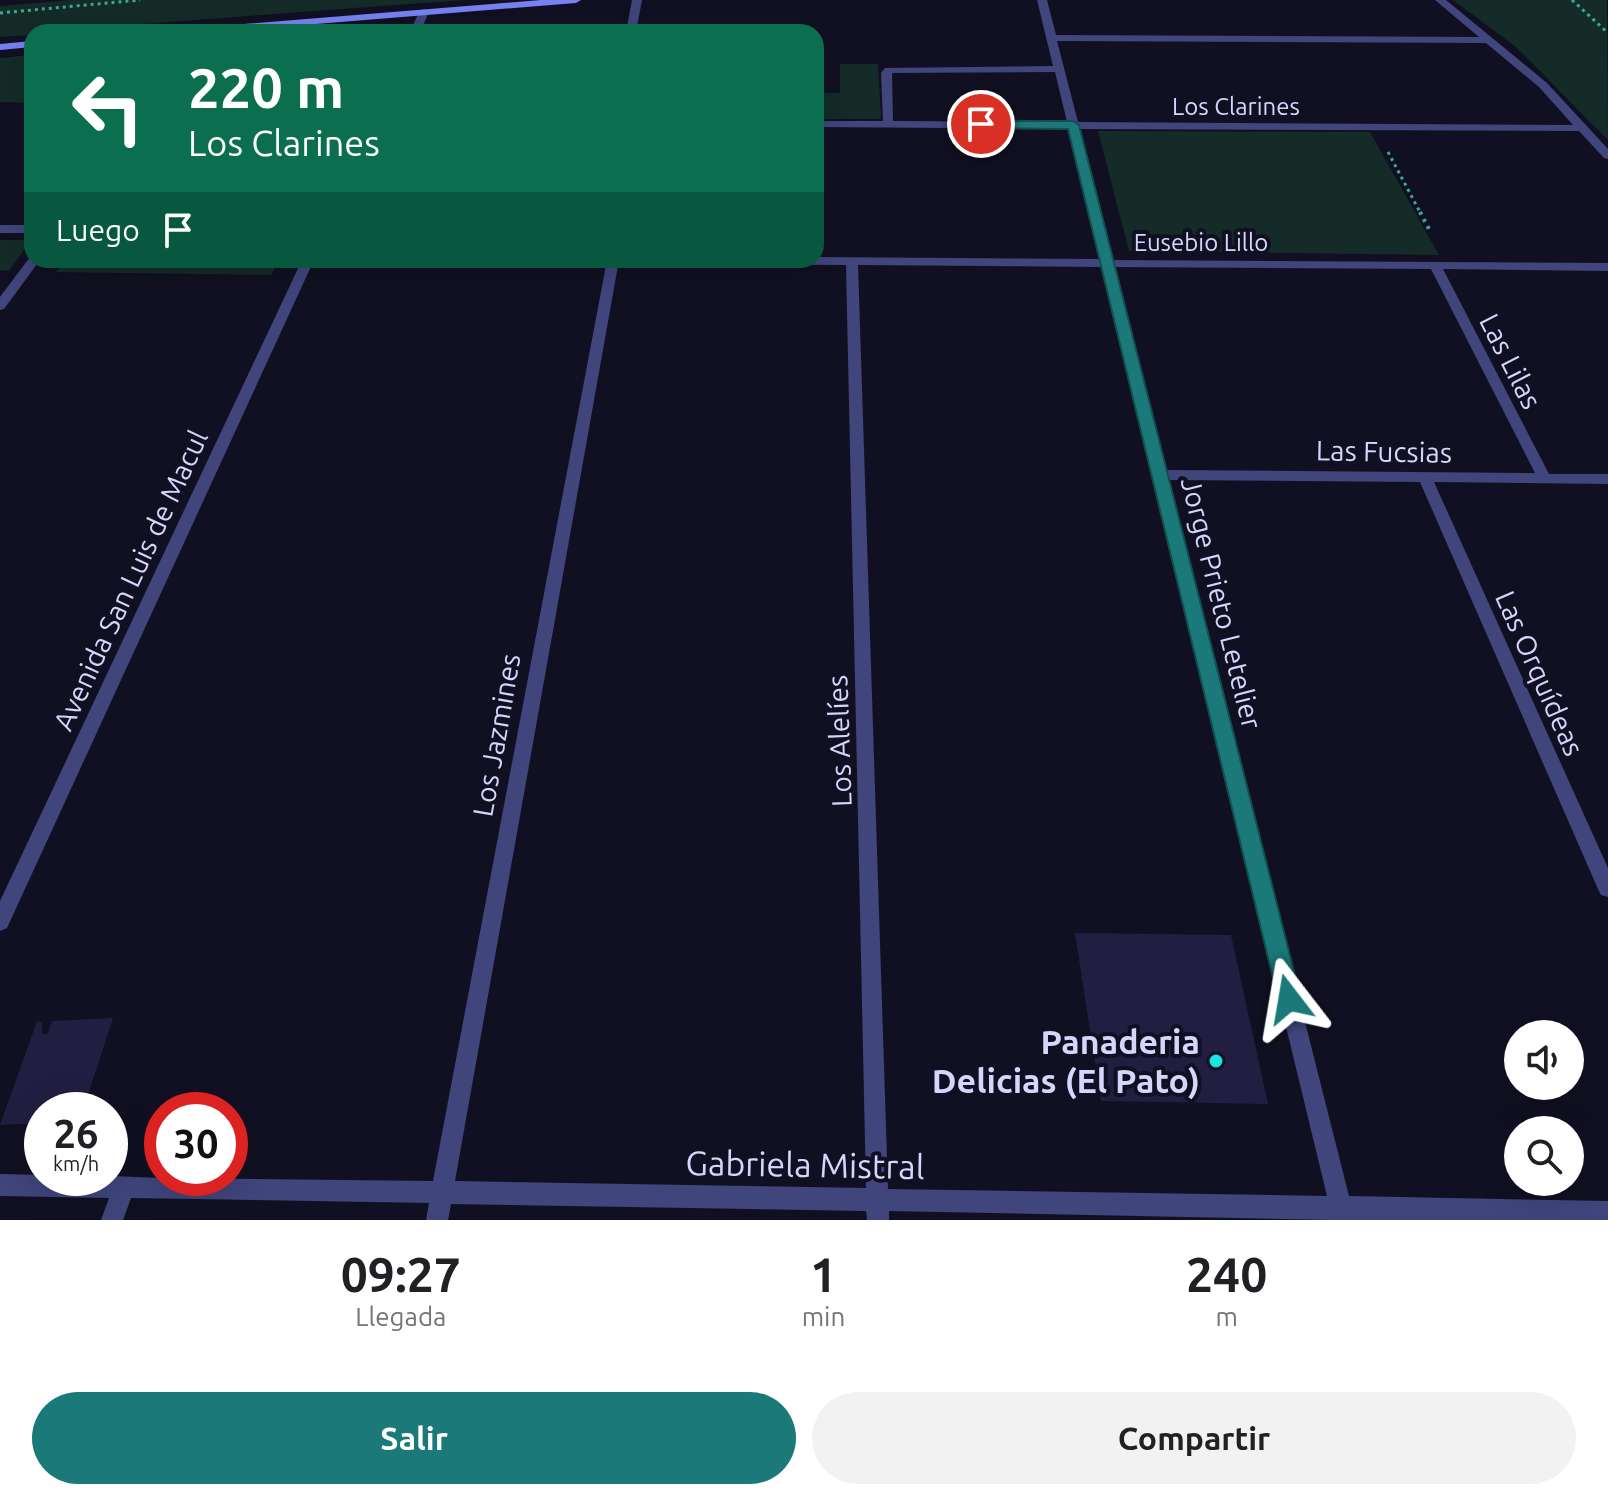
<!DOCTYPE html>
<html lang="es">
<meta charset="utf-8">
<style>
:root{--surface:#fff;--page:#f2f2f2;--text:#202124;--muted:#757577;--accent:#1c7979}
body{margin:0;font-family:Ubuntu,sans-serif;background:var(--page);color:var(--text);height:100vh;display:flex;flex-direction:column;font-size:30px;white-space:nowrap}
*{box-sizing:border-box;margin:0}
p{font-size:26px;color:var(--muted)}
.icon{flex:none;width:44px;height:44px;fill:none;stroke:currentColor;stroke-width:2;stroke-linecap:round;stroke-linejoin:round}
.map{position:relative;height:1220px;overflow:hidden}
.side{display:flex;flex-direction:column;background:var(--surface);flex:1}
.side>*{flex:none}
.top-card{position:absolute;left:24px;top:24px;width:800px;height:244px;border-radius:24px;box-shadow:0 8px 32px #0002;background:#0b6e4f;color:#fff;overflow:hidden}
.controls{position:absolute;left:1504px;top:1020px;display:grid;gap:16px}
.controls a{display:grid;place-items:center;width:80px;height:80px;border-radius:50%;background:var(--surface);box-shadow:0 8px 32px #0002;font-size:40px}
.speed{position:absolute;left:24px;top:1092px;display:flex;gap:16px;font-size:40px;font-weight:700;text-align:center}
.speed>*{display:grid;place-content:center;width:104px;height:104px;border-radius:50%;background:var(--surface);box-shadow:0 8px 32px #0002;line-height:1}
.speed small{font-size:20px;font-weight:400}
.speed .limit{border:12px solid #d22;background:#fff;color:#111}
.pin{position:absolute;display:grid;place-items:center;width:68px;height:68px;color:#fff;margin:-34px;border:4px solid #fff;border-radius:50%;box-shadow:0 2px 8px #0007}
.me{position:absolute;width:88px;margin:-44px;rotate:346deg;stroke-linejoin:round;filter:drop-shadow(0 0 6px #0008)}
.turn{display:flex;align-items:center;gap:28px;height:168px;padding:0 32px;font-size:36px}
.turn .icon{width:104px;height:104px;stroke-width:2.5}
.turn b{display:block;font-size:56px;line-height:68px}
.then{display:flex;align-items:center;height:76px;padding:0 32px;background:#0003;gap:16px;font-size:30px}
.eta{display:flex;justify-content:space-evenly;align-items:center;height:136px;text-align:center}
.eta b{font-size:48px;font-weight:700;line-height:56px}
.action{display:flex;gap:16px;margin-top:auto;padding:16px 32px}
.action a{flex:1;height:92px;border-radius:48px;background:var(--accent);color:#fff;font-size:32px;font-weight:700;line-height:92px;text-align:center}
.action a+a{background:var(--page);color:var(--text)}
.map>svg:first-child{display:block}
</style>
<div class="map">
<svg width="1608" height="1220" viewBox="0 0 1608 1220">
<rect width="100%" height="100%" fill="#111022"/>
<path fill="#142b27" d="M 71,0 L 464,0 L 32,32 L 32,35 L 0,37 L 0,6 Z
M 1453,0 L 1607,0 L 1608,140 L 1516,47 Z
M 32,55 L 32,103 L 0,102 L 0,58 Z
M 840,64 L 878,64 L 881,119 L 816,119 L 816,93 L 840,93 Z
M 1098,131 L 1370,132 L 1439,255 L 1129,251 Z
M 0,240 L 31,240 L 9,271 L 0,270 Z
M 64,260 L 279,260 L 271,275 L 56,272 Z"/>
<path fill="#211e41" d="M 1075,933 L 1231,935 L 1268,1104 L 1101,1101 Z
M 113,1018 L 83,1110 L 42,1110 L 42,1123 L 0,1125 L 37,1021 L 42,1022 L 42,1034 L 48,1033 L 52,1021 Z"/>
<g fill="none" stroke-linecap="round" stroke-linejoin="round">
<path stroke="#3ba995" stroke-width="3" stroke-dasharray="3 4" stroke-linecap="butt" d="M 1572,0 L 1608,33
M 0,13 L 140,0
M 1388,152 L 1421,214"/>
<path stroke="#3ba995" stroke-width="4" stroke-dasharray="3 5" stroke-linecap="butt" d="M 1420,212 L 1430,231"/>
<path fill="#40457c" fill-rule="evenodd" d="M 632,0 L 642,0 L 636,32 L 626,32 Z
M 1037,0 L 1047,0 L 1056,35 L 1479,37 L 1435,0 L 1446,0 L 1547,83 L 1608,149 L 1608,159 L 1604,158 L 1579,131 L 1079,129 L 1112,260 L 1608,263 L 1608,271 L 1443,269 L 1549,474 L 1608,474 L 1608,484 L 1434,482 L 1608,868 L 1608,897 L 1601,895 L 1598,889 L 1420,482 L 1168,480 L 1349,1196 L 1608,1201 L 1608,1220 L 1333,1220 L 889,1211 L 889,1220 L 867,1220 L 866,1211 L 451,1204 L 448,1220 L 426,1220 L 429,1203 L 131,1198 L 123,1220 L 101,1220 L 109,1198 L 0,1196 L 0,1174 L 42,1175 L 42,1178 L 110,1178 L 110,1176 L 162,1178 L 433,1181 L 607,260 L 619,260 L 455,1181 L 866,1188 L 846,265 L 698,264 L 692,260 L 816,260 L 816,257 L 1100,259 L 1068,129 L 816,127 L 816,121 L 883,121 L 881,73 L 885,68 L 1053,66 ZM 1057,41 L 1486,43 L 1539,87 L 1573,125 L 1078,122 ZM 1055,72 L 1067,122 L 893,121 L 892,73 ZM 858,265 L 1102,267 L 1327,1196 L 888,1189 ZM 1114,267 L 1431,269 L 1535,473 L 1166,470 Z
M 0,225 L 32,225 L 32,233 L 0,233 Z
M 30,257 L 40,260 L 4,309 L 0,310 L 0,297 Z"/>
<path fill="#40457c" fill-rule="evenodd" d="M 424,9 L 429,12 L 420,32 L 410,32 L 419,12 Z
M 302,260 L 314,260 L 7,928 L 0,931 L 0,901 Z"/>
<path fill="#7682f1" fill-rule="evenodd" d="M 541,0 L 581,0 L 576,3 L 218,32 L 177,32 L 182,29 Z
M 32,41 L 32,47 L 0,50 L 0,44 Z"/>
</g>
<path fill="#1c7979" stroke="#124f4f" stroke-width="2" d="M 1073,121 L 1079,125 L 1301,999 L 1297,1007 L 1289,1010 L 1281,1007 L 1278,999 L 1068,129 L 981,128 L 975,124 L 981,121 Z"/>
<circle fill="#17e5e0" stroke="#111022" stroke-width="3" cx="1216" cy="1061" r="8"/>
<g text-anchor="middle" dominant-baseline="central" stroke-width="8" stroke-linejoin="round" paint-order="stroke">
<g font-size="24" fill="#d5d6fb" stroke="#111022">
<text x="1236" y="106">Los Clarines</text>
<text x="1201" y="242">Eusebio Lillo</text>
</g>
<g font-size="28" fill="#d5d6fb" stroke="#111022">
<text transform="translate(1511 361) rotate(63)">Las Lilas</text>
<text transform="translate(1384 451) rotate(1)">Las Fucsias</text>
<text transform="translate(130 580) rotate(-65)">Avenida San Luis de Macul</text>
<text transform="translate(1222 603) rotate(76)">Jorge Prieto Letelier</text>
<text transform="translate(1540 673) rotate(66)">Las Orquídeas</text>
<text transform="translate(496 735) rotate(-80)">Los Jazmines</text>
<text transform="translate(839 741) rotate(-92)">Los Alelíes</text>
</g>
<g font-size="34" font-weight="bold" fill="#d5d6fb" stroke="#111022" text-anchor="end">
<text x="1200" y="1041">Panaderia<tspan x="1200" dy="39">Delicias (El Pato)</tspan></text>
</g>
<g font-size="34" fill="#d5d6fb" stroke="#111022">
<text transform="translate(805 1164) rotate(1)">Gabriela Mistral</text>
</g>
</g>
</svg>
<div class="controls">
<a><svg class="icon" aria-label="sound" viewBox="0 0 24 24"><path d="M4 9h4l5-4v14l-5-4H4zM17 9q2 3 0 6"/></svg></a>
<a><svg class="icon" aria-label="search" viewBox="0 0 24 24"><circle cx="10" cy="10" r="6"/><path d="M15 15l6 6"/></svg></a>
</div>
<div class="speed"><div>26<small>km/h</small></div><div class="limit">30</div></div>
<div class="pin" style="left:981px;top:124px;background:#d93025"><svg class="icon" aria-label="arrive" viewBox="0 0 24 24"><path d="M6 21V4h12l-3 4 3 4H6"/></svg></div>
<svg class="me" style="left:1289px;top:999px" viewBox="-20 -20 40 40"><path d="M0-17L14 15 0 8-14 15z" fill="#1c7979" stroke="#fff" stroke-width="4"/></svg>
<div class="top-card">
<div class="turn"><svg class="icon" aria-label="left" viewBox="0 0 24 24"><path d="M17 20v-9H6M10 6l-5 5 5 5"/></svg><div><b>220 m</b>Los Clarines</div></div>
<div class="then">Luego<svg class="icon" aria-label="arrive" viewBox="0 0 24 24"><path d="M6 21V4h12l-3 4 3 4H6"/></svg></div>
</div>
</div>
<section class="side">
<div class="eta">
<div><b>09:27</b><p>Llegada</p></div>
<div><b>1</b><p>min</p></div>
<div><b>240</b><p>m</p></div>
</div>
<div class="action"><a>Salir</a><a>Compartir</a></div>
</section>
